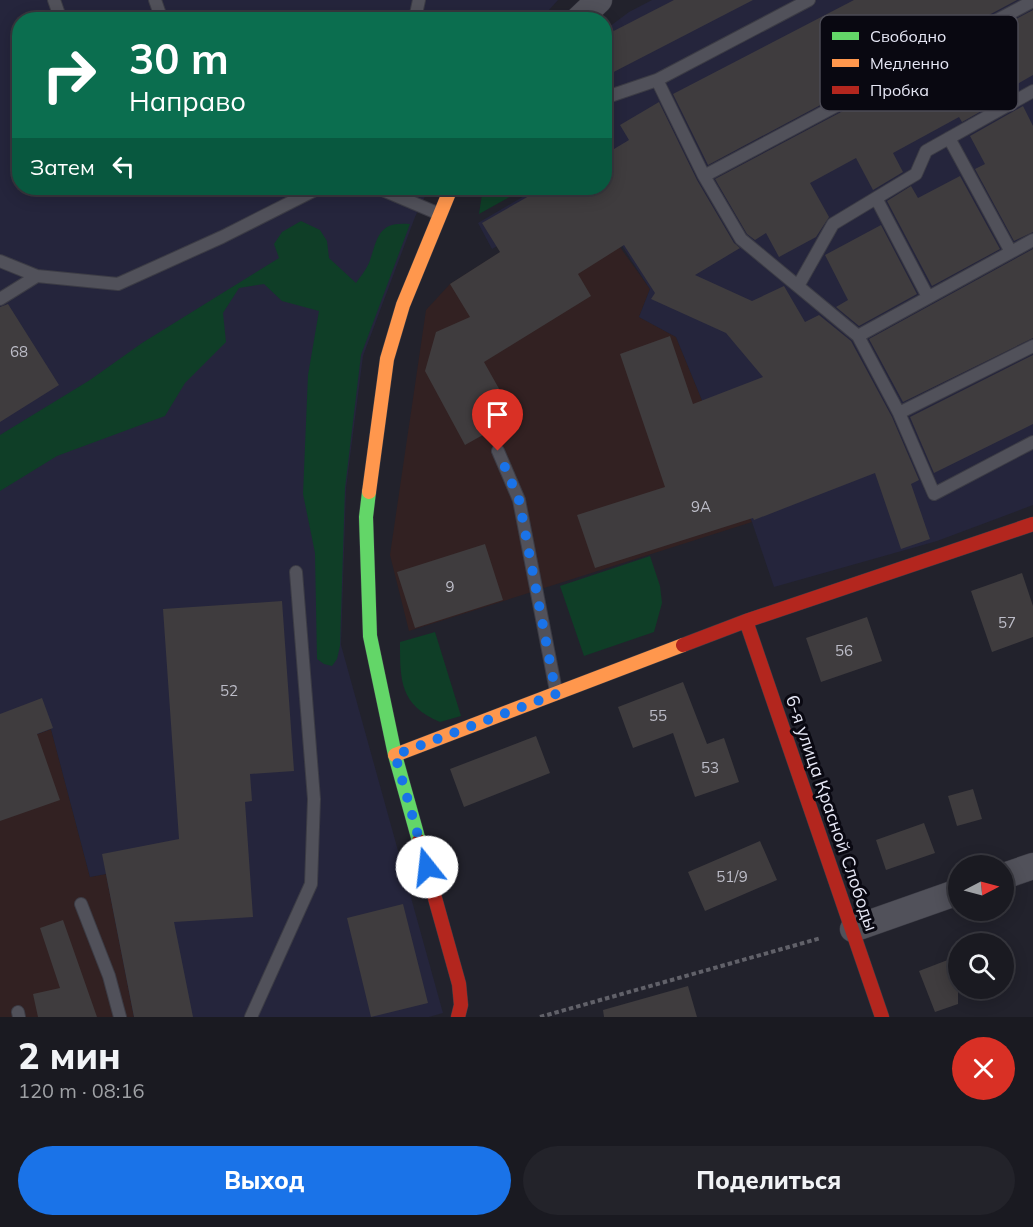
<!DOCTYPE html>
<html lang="ru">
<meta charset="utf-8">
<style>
:root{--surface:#1a1a21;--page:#23232a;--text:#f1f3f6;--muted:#9fa1a5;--line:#38383f;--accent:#1a73e8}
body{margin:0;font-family:Mulish,sans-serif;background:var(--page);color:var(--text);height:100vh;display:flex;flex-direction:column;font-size:22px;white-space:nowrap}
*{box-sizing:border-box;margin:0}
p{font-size:20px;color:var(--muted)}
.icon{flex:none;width:33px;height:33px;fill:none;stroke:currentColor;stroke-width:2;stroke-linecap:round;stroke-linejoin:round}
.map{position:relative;height:1017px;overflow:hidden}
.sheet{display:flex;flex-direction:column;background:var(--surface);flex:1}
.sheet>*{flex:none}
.top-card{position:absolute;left:12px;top:12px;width:600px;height:183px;border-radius:24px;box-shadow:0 3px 15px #0003,0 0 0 2px var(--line);background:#0b6e4f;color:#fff;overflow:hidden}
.needle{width:39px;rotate:84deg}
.buttons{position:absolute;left:948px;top:855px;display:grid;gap:12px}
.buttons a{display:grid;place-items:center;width:66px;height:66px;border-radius:50%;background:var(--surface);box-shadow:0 3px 15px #0003,0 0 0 2px var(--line);font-size:30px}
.pin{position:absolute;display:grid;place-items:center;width:51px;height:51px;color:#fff;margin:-62px -26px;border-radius:50% 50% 50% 0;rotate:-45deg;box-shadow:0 0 6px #0007}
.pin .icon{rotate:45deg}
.me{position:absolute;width:66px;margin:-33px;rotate:344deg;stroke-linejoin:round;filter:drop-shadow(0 0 4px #0008)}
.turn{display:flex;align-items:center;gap:21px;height:126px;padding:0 18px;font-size:27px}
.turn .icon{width:78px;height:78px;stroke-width:2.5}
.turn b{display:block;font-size:42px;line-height:51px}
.then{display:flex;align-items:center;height:57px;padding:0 18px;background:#0003;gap:12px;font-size:22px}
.round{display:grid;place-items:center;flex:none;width:63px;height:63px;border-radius:32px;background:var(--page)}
.headline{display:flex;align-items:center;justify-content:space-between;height:102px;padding:0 18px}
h1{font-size:36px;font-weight:800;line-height:45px}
.action{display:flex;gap:12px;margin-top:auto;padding:12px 18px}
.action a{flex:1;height:69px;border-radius:36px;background:var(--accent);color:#fff;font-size:24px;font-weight:800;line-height:69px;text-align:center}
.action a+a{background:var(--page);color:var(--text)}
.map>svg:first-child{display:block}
</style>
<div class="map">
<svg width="1033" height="1017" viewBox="0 0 1033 1017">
<rect width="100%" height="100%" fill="#22222c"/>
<path fill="#322122" d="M 588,197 L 620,247 L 650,289 L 639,317 L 676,337 L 752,522 L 409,631 L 390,555 L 426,310 L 450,284 Z
M 51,729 L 90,877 L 106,874 L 134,1017 L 0,1017 L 0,748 Z"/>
<path fill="#25253c" d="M 0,0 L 558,0 L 540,20 L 20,20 L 20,188 L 429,188 L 415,217 L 363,356 L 346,488 L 341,645 L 443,1013 L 429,1017 L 134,1017 L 106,874 L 90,877 L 51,729 L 0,748 Z
M 652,0 L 1033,0 L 1033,505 L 937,541 L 774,587 L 752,522 L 676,337 L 639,317 L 650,289 L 588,193 L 492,249 L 478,223 L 538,188 L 604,188 L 605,30 L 629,12 Z"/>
<path fill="#0f3e27" d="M 483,188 L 526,188 L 479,214 Z
M 301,221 L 320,230 L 327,241 L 329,258 L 356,283 C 360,277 366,270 369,263 C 378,238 377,221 410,224 L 361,355 L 345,488 L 340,646 L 337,659 L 332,666 L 324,664 L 317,659 L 315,553 L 303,494 L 308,375 L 319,311 L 282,301 L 264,284 L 239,288 L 223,313 L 226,342 L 185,383 L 165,416 L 57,456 L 0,491 L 0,435 L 90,380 L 142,343 L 279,258 L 274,244 L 282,232 Z
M 650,556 L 660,586 L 662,603 L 654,632 L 584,656 L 560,586 Z
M 435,632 L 461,716 L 440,722 C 400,705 400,681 400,642 Z"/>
<path fill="#3f3c3e" d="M 674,0 L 753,0 L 604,77 L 604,36 Z
M 854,0 L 1017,0 L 708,165 L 673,94 Z
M 1033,10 L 1033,75 L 1012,87 L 1015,92 L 962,122 L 959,117 L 893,153 L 903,172 L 873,190 L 856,158 L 810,183 L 829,217 L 816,237 L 779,257 L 766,233 L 755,240 L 747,234 L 715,179 Z
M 659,102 L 697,180 L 734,243 L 740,248 L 695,275 L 752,301 L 784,286 L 805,322 L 819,315 L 851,341 L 892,417 L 919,480 L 911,484 L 930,539 L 901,549 L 875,473 L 754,520 L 753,518 L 595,568 L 577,515 L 665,487 L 620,354 L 670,336 L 693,404 L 763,377 L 726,333 L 651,299 L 655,293 L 624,245 L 578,274 L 591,296 L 484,362 L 515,417 L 465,445 L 425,371 L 436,332 L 470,317 L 450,284 L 500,252 L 482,223 L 543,188 L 604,188 L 604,155 L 629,140 L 620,125 Z
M 1023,106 L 1033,126 L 1033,232 L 1014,241 L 975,169 L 985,164 L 970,136 Z
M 960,176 L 1000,249 L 932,286 L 887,201 L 911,186 L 918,198 Z
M 881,225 L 917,294 L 859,326 L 836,307 L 848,300 L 825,255 Z
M 1033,249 L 1033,338 L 903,402 L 869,339 Z
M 8,304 L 59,385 L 0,422 L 0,307 Z
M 1033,355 L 1033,424 L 934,473 L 910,417 Z
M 485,544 L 503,600 L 415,628 L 397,572 Z
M 1022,573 L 1033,606 L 1033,637 L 992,652 L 971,591 Z
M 282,601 L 294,771 L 250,774 L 252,801 L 245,802 L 253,917 L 174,922 L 193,1017 L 134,1017 L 102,854 L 179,839 L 163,609 Z
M 867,617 L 882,661 L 821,682 L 806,638 Z
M 683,682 L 707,744 L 724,738 L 739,782 L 695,797 L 673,733 L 633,748 L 618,707 Z
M 42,698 L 53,728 L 37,734 L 60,800 L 0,821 L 0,714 Z
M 536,736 L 550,773 L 464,807 L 450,769 Z
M 973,789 L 982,819 L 957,826 L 948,796 Z
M 924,823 L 935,853 L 886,870 L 876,840 Z
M 760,841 L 777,880 L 705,911 L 688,872 Z
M 403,904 L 428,1003 L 371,1017 L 347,918 Z
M 63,920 L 97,1017 L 38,1017 L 33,994 L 60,988 L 40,928 Z
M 958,956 L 958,1004 L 935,1012 L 919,971 Z
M 688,986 L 697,1017 L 604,1017 L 603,1010 Z"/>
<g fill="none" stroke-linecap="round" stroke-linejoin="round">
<g stroke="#3c3c45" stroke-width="14">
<path id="lane" d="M 54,0 L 61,20
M 155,0 L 162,20
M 418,20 L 416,14 L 419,0
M 657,80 L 704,176 L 741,239 L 858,336 L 899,413 L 934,494 L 1033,442
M 604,98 L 657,80 L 809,0
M 949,138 L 1011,252
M 704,176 L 1033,1
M 378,188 L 437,213
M 876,198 L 928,297
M 0,261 L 37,276
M 798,286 L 833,224 L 916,174 L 926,151 L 1033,91
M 0,299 L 37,276 L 118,284 L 222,237 L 319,188
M 858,336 L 1033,240
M 899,413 L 1033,346
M 498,451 L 519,500 L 556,691
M 81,904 L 109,976 L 120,1017
M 18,1012 L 19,1017
M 251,1017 L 311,884 L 314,799 L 296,572"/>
</g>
<g stroke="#3c3c45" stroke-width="27">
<path id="street" d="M 578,20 L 599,0
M 1004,876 L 1033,866
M 853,929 L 958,892"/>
</g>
<g stroke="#3c3c45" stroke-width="15">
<path id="fast" d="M 369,492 L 366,517 L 370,636 L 395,755 L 419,841"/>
</g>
<g stroke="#3c3c45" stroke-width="15">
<path id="slow" d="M 369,492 L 387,359 L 403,305 L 451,188
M 395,755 L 683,645"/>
</g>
<g stroke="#3c3c45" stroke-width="15">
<path id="jam" d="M 746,621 L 882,1017
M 683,645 L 746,621 L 1033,524
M 419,841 L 459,984 L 461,1005 L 458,1017"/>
</g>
<path stroke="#616169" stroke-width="4" stroke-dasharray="4.5 3" stroke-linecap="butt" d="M 540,1017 L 821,938"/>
<use href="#lane" stroke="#51515a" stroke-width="12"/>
<use href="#street" stroke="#51515a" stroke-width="26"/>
<use href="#fast" stroke="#63d668" stroke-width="14"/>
<use href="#slow" stroke="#ff974d" stroke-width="14"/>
<use href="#jam" stroke="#b3261e" stroke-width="14"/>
</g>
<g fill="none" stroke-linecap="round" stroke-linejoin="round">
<path stroke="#1a73e8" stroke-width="10" stroke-dasharray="0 18" d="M 427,867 L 395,755 L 556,694 L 519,500 L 498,451"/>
</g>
<g text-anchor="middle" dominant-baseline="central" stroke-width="6" stroke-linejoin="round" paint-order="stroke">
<g font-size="15" fill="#bdbdc8">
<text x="19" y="351">68</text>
<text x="701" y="506">9А</text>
<text x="450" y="586">9</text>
<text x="1007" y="622">57</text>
<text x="844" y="650">56</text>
<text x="229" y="690">52</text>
<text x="658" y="715">55</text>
<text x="710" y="767">53</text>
<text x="732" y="876">51/9</text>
</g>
<g font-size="18" fill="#e7e8f6" stroke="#090811">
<text transform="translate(832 813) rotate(71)">6-я улица Красной Слободы</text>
</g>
</g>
<rect x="820" y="15" width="198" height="96" rx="9" fill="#090811" stroke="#4c4b56" stroke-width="1.5"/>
<rect x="832" y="32" width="27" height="8" fill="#63d668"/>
<rect x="832" y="59" width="27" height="8" fill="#ff974d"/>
<rect x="832" y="86" width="27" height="8" fill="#b3261e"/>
<g font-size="16" fill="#e7e8f6">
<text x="870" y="42">Свободно</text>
<text x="870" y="69">Медленно</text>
<text x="870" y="96">Пробка</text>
</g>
</svg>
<div class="buttons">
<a><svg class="needle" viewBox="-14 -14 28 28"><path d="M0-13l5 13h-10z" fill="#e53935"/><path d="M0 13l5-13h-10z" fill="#9fa1a5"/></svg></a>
<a><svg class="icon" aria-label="search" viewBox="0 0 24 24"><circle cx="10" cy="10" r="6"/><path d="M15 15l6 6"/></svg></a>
</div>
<div class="pin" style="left:498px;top:451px;background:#d93025"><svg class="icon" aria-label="arrive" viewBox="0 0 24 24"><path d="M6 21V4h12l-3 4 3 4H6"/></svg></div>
<svg class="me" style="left:427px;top:867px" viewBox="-20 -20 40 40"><circle r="19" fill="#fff"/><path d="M0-13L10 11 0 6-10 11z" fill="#1a73e8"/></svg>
<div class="top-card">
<div class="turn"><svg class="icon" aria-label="right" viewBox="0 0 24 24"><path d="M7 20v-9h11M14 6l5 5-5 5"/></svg><div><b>30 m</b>Направо</div></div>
<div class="then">Затем<svg class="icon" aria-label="left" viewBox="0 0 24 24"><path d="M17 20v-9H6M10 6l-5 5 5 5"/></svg></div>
</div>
</div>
<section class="sheet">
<div class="headline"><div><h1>2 мин</h1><p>120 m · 08:16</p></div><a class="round" style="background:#d93025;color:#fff"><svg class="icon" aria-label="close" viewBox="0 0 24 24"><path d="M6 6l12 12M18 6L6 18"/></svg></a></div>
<div class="action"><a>Выход</a><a>Поделиться</a></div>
</section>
